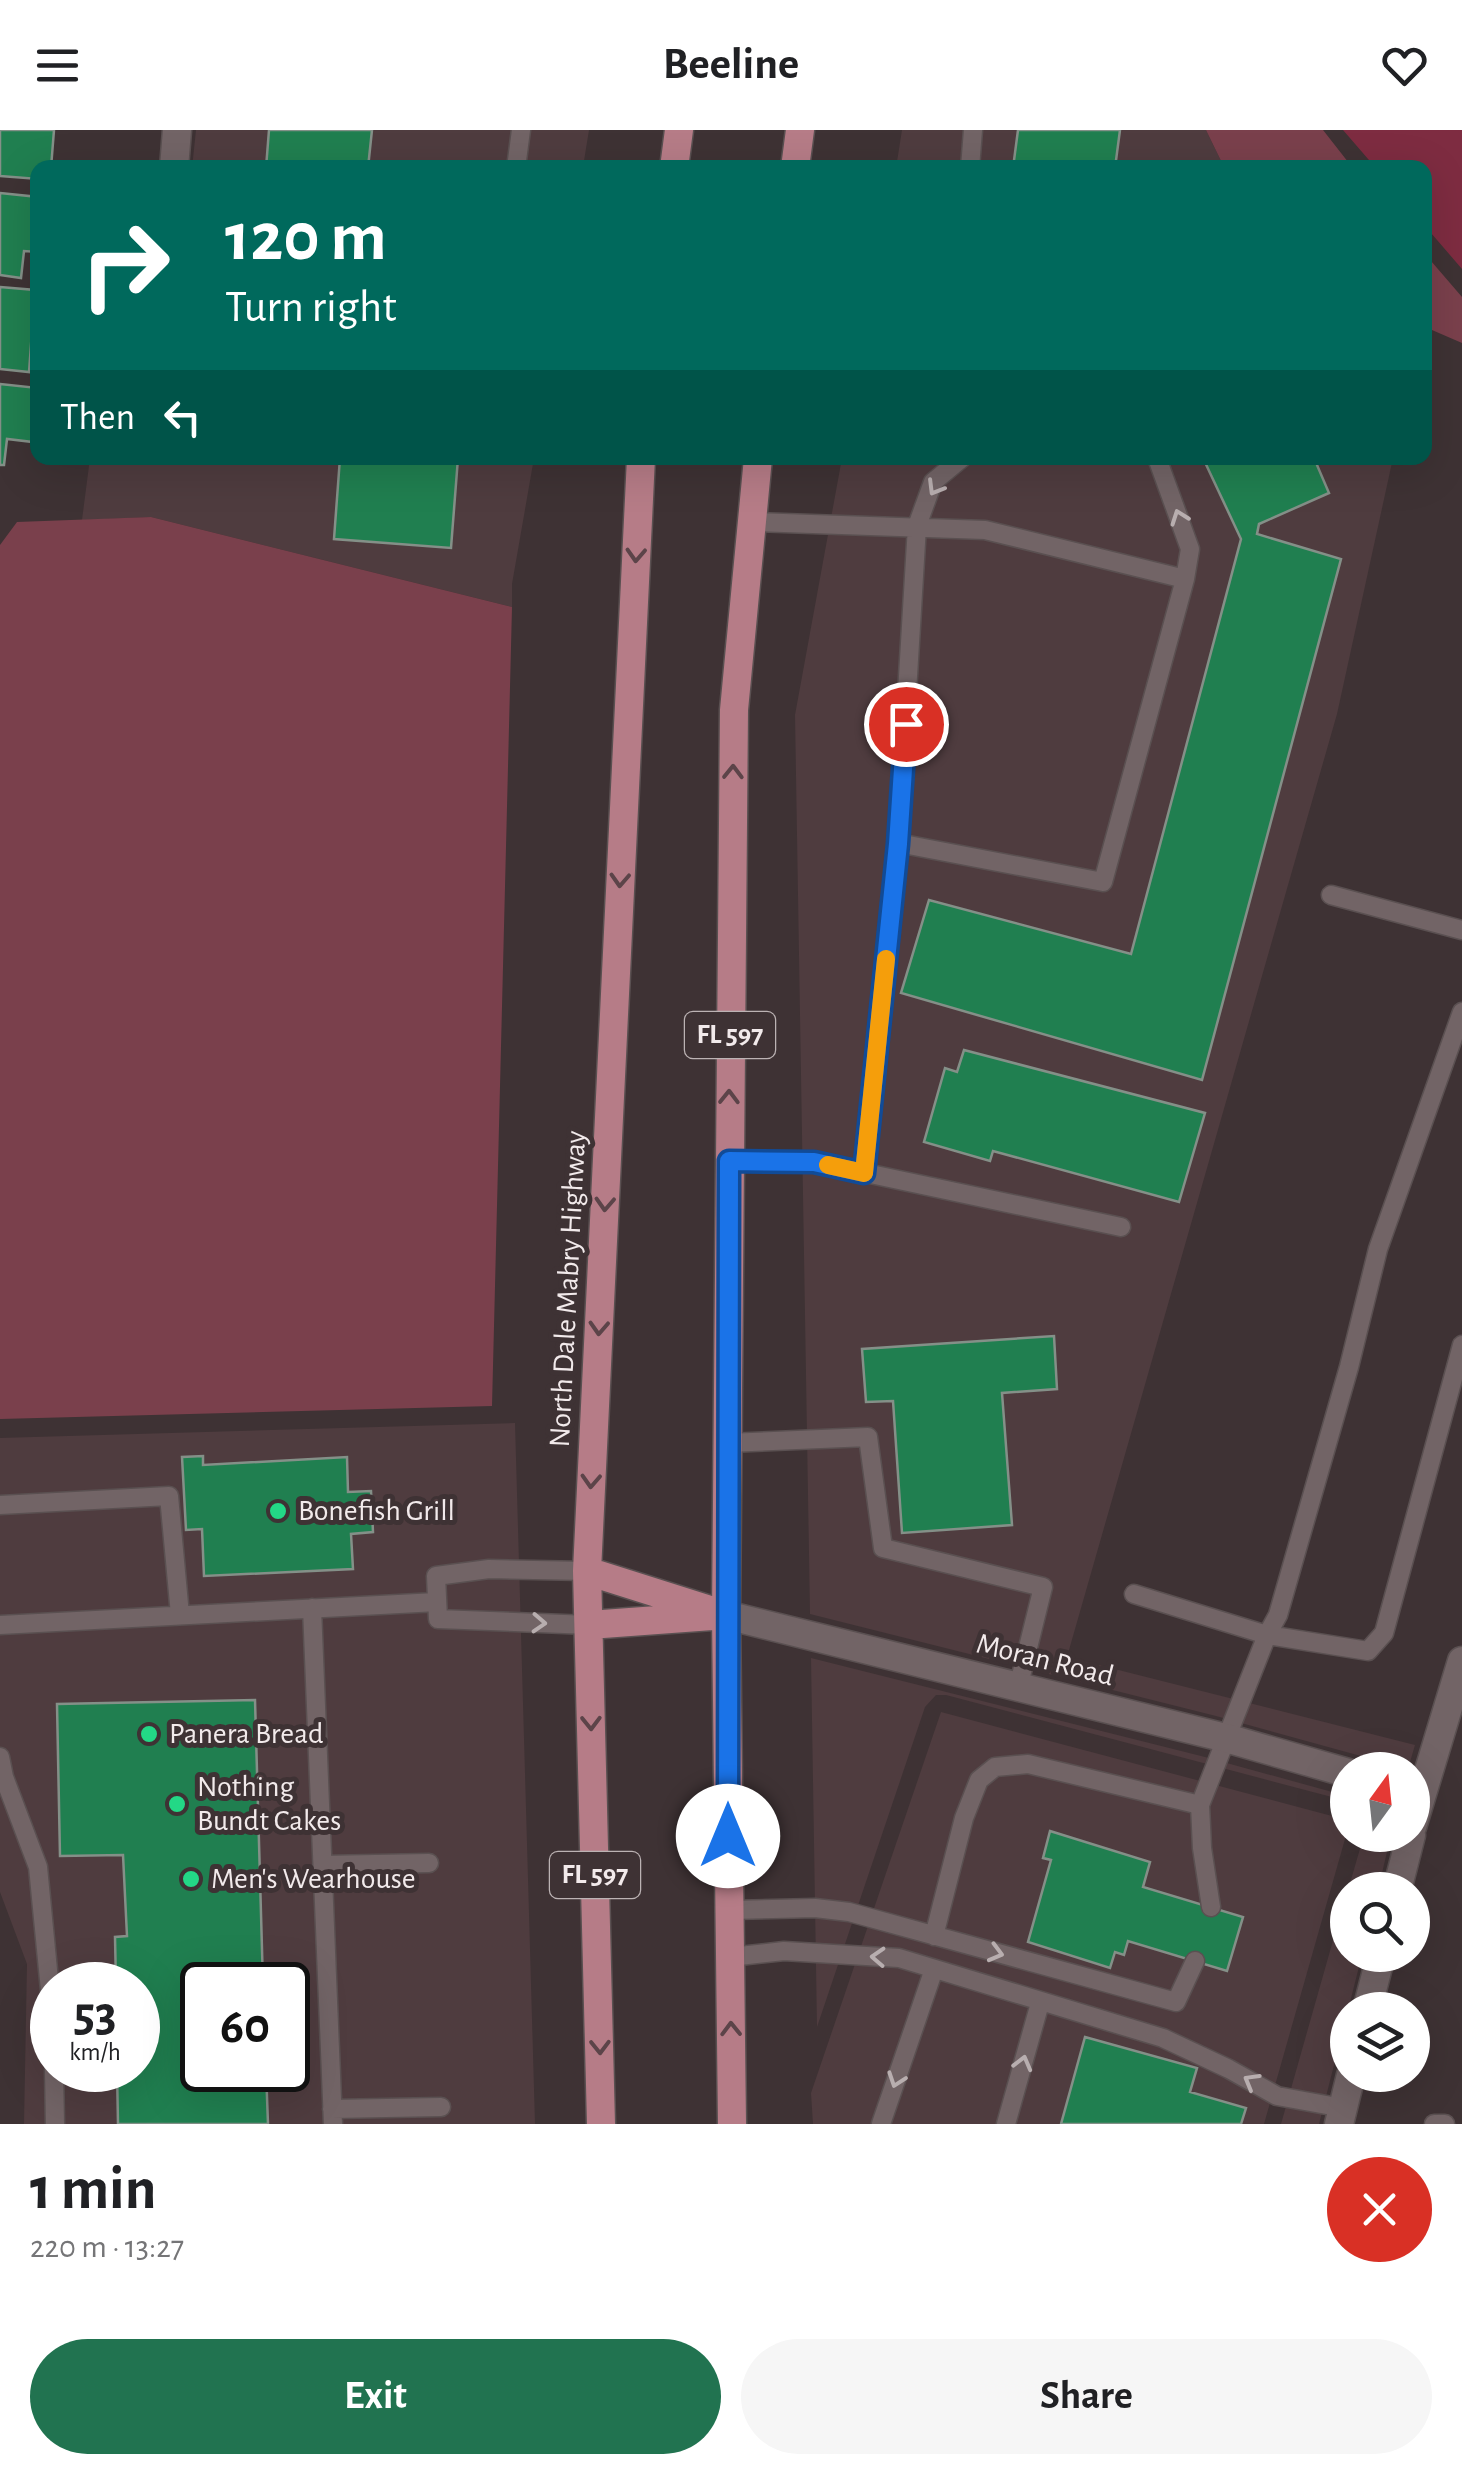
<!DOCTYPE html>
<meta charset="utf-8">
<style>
:root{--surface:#fff;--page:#f6f6f6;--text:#202124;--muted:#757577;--accent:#217350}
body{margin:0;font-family:"Alegreya Sans",sans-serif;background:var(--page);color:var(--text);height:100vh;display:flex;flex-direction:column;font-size:38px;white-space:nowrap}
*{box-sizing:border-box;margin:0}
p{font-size:32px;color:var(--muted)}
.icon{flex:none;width:55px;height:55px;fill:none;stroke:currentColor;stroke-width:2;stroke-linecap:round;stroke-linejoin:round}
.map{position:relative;height:1994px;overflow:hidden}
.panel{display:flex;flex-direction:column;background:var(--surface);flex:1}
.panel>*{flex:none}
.banner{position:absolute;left:30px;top:30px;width:1402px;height:305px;border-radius:20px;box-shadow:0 10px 40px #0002;background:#00695c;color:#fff;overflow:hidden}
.needle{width:65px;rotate:15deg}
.fabs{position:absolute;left:1330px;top:1622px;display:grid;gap:20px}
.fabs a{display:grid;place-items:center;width:100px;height:100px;border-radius:50%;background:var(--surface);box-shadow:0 10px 40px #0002;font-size:50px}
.speed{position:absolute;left:30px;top:1832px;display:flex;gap:20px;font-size:50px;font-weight:700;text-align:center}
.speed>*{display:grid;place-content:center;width:130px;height:130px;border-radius:50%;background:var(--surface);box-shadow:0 10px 40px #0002;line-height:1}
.speed small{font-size:25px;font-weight:400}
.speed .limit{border:5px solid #111;border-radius:15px;background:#fff;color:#111}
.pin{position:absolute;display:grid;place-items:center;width:85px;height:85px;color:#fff;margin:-42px;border:5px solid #fff;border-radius:50%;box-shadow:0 2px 10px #0007}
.me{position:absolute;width:110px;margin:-55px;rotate:0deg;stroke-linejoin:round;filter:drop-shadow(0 0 8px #0008)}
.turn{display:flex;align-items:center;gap:35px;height:210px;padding:0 30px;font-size:45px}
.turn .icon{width:130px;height:130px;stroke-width:2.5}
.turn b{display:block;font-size:70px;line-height:85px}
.then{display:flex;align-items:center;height:95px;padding:0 30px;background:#0003;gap:20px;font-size:38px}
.round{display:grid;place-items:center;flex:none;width:105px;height:105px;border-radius:52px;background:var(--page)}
.overview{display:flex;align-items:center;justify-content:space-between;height:170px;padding:0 30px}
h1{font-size:60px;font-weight:600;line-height:75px}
.cta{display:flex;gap:20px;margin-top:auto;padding:20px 30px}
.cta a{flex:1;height:115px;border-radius:60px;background:var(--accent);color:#fff;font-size:40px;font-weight:600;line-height:115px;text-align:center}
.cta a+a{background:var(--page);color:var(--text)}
header{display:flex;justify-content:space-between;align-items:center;height:130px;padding:0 30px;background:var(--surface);font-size:45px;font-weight:600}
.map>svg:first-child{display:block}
</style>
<header><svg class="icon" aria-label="menu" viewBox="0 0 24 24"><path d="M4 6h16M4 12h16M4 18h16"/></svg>Beeline<svg class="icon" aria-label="heart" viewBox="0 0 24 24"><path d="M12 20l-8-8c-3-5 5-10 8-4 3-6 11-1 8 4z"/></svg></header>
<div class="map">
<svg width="1462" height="1994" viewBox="0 0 1462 1994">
<rect width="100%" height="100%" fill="#3e3234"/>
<path fill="#4f3c3f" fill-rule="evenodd" d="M 196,0 L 589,0 L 583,37 L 192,38 Z
M 902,0 L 1206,0 L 1224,37 L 896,38 Z
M 90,328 L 534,328 L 512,454 L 512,477 L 151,387 L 82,390 Z
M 842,328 L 1393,328 L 1337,584 L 1067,1527 L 1415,1615 L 1408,1639 L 1216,1586 L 810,1484 L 795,585 Z
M 515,1293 L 535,1994 L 24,1994 L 27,1834 L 0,1762 L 0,1308 ZM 52,1855 L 138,1855 L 138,1940 L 52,1940 ZM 202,1855 L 288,1855 L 288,1940 L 202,1940 Z
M 811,1528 L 1205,1627 L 1347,1666 L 1347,1671 L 946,1565 L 936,1565 L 925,1577 L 817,1897 Z
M 941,1582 L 1347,1690 L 1347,1702 L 1264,1994 L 813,1994 L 811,1963 Z
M 1364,1705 L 1391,1705 L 1378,1760 L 1348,1760 Z
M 1347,1761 L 1348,1825 L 1362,1825 L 1319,1994 L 1281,1994 Z"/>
<path fill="#7a404c" d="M 1206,0 L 1323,0 L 1352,37 L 1224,37 Z
M 1425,124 L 1462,167 L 1462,213 L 1425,197 Z
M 151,387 L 512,477 L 492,1276 L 0,1289 L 0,415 L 17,392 Z"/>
<path fill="#7e2c41" d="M 1343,0 L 1462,0 L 1462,139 L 1425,96 L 1425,38 L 1375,37 Z"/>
<path fill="#207f50" stroke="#849088" stroke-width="2.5" d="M 0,0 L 54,0 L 51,38 L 38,38 L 38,49 L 0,46 Z
M 269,0 L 372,0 L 368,38 L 266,38 Z
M 1018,0 L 1120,0 L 1115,38 L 1013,38 Z
M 0,63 L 38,67 L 38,122 L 24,121 L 21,148 L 0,145 Z
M 0,157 L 35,160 L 29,242 L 0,239 Z
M 0,254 L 38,258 L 33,312 L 7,309 L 4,335 L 0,335 Z
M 340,328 L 458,328 L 451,418 L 334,409 Z
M 1203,328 L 1314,328 L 1329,363 L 1259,394 L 1257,404 L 1341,429 L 1202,950 L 901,863 L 929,770 L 1131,824 L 1241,409 Z
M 964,920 L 1205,983 L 1179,1072 L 993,1021 L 990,1031 L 924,1012 L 945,938 L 957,942 Z
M 1054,1206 L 1057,1259 L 1002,1263 L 1012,1395 L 902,1403 L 893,1271 L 866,1272 L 862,1219 Z
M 203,1326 L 203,1335 L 347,1327 L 348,1362 L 371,1361 L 373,1402 L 351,1404 L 353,1439 L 204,1446 L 202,1399 L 186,1400 L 182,1327 Z
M 255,1570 L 263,1855 L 202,1855 L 202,1940 L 266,1940 L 268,1994 L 118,1994 L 117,1940 L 138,1940 L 138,1855 L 116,1855 L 115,1807 L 127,1806 L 123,1725 L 60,1726 L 57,1574 Z
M 1050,1701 L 1150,1732 L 1143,1757 L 1243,1787 L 1227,1841 L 1128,1811 L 1124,1825 L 1115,1822 L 1110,1838 L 1028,1812 L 1051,1730 L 1043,1728 Z
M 1085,1907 L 1197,1938 L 1190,1962 L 1246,1978 L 1241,1994 L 1061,1994 Z"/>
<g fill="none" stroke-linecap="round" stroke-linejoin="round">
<g stroke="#5a5051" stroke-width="21">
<path id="service" d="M 516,38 L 521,0
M 970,38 L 973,0
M 1157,328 L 1190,419 L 1185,449
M 752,392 L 985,400 L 1185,449 L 1103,752 L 898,713 L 917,396 L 933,352 L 962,328
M 1331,765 L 1462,800
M 729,1031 L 814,1032 L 1121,1097
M 864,1043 L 898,713
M 727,1313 L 868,1307 L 883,1418 L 1043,1457 L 1018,1558
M 0,1375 L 169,1366 L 180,1485
M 587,1441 L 489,1439 L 436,1446 L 438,1489 L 589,1495
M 1134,1464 L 1267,1505 L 1368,1521 L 1384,1503 L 1462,1215
M 312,1478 L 333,1994
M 0,1495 L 437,1472
M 0,1627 L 4,1647 L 38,1737 L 52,1881
M 323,1735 L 429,1733
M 1211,1777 L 1202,1718 L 1200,1675 L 1267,1505 L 1278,1485 L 1349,1237 L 1378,1119 L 1462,882
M 729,1780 L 815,1778 L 849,1782 L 1176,1872 L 1195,1831
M 934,1806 L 964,1688 L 979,1650 L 995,1637 L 1028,1634 L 1200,1675
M 730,1827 L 784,1821 L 899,1828 L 1163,1908 L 1229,1939 L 1277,1966 L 1343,1978
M 54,1940 L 55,1994
M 332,1979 L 441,1977
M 881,1994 L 934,1839
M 1006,1994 L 1040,1873
M 1434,1994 L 1445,1994"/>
</g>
<g stroke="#5a5051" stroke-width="31">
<path id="minor" d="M 174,38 L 177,0
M 726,1485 L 1226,1608 L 1348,1643
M 1412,1697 L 1462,1531
M 1397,1760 L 1411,1705
M 1367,1880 L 1381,1825
M 1339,1994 L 1351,1945"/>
</g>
<g stroke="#5a5051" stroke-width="31">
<path id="primary" d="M 674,38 L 679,0
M 795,38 L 800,0
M 587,1441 L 726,1485
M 589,1495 L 712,1486
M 601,1994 L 587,1441 L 641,328
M 732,1994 L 726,1485 L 734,580 L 758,328"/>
</g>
<use href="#service" stroke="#726466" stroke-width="18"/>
<use href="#minor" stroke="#726466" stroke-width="28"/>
<use href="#primary" stroke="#b67c87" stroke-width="28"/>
</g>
<defs><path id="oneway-chevron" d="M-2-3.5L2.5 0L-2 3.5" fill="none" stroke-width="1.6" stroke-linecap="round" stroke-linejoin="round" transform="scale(2.5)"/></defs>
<g stroke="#b8aeaf">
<use href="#oneway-chevron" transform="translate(935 358) rotate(121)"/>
<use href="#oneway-chevron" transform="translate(1179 387) rotate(-110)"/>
<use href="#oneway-chevron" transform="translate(539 1493) rotate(3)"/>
<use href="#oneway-chevron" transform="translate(996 1823) rotate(15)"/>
<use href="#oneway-chevron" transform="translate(878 1827) rotate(-177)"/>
<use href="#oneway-chevron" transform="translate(1023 1933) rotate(-75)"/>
<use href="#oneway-chevron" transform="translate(896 1950) rotate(109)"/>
<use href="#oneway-chevron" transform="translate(1251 1951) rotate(-150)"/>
</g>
<g stroke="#5c4449">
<use href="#oneway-chevron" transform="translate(636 425) rotate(93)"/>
<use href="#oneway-chevron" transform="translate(733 642) rotate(-89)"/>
<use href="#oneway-chevron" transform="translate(620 750) rotate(93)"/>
<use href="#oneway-chevron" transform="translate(729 967) rotate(-89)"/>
<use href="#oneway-chevron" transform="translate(605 1074) rotate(93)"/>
<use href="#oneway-chevron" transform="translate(599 1198) rotate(93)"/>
<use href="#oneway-chevron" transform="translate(591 1351) rotate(93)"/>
<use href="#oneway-chevron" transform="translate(591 1593) rotate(89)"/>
<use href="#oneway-chevron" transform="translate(731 1899) rotate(-91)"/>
<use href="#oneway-chevron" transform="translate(600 1917) rotate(89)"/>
</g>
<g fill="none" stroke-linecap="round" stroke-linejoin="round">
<g stroke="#114b97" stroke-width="25">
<path id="route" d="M 728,1706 L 729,1031 L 814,1032 L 864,1043 L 898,714 L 906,594"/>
</g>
<use href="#route" stroke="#1a73e8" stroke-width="18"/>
<path stroke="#f59e0b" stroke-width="18" d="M 828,1035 L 864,1043 L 886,829"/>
</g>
<g fill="#23d886" stroke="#3e3234" stroke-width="4">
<circle cx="278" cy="1381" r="10"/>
<circle cx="149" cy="1604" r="10"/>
<circle cx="177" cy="1674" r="10"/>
<circle cx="191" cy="1749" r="10"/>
</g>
<g text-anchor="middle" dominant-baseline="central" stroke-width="10" stroke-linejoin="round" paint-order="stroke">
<g fill="#3e3234" stroke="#bcb3b4" stroke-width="2.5">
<rect x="685" y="882" width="90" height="46" rx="8"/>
<rect x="550" y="1722" width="90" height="46" rx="8"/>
</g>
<g font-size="28" font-weight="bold" fill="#f2eaeb">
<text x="730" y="905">FL 597</text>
<text x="595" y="1745">FL 597</text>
</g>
<g font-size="30" fill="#f2eaeb" stroke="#3e3234">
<text transform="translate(568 1159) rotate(-87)">North Dale Mabry Highway</text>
<text transform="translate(1045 1530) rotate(14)">Moran Road</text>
</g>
<g font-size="30" fill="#f2eaeb" stroke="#3e3234" text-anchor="start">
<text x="298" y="1381">Bonefish Grill</text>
<text x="169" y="1604">Panera Bread</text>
<text x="197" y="1657">Nothing<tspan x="197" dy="34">Bundt Cakes</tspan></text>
<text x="211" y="1749">Men's Wearhouse</text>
</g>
</g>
</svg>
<div class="fabs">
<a><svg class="needle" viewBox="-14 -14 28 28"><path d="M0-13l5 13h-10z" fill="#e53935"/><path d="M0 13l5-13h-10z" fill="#757577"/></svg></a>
<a><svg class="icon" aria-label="search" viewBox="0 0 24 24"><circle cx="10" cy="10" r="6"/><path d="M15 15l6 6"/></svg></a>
<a><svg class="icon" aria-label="layers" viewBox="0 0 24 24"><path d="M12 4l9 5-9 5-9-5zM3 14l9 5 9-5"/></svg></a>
</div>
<div class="speed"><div>53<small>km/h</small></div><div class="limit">60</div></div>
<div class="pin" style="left:906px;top:594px;background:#d93025"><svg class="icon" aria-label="arrive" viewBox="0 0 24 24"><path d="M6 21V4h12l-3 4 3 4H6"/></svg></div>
<svg class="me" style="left:728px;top:1706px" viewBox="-20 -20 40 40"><circle r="19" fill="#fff"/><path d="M0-13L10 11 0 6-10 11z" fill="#1a73e8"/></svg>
<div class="banner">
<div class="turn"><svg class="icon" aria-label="right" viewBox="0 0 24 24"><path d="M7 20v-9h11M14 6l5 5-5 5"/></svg><div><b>120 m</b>Turn right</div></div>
<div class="then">Then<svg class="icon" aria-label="left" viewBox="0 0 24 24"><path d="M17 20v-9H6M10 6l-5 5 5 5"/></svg></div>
</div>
</div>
<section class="panel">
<div class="overview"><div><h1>1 min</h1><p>220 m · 13:27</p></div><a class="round" style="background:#d93025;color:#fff"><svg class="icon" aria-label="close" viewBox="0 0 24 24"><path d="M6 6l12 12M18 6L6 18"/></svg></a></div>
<div class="cta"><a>Exit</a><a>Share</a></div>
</section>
